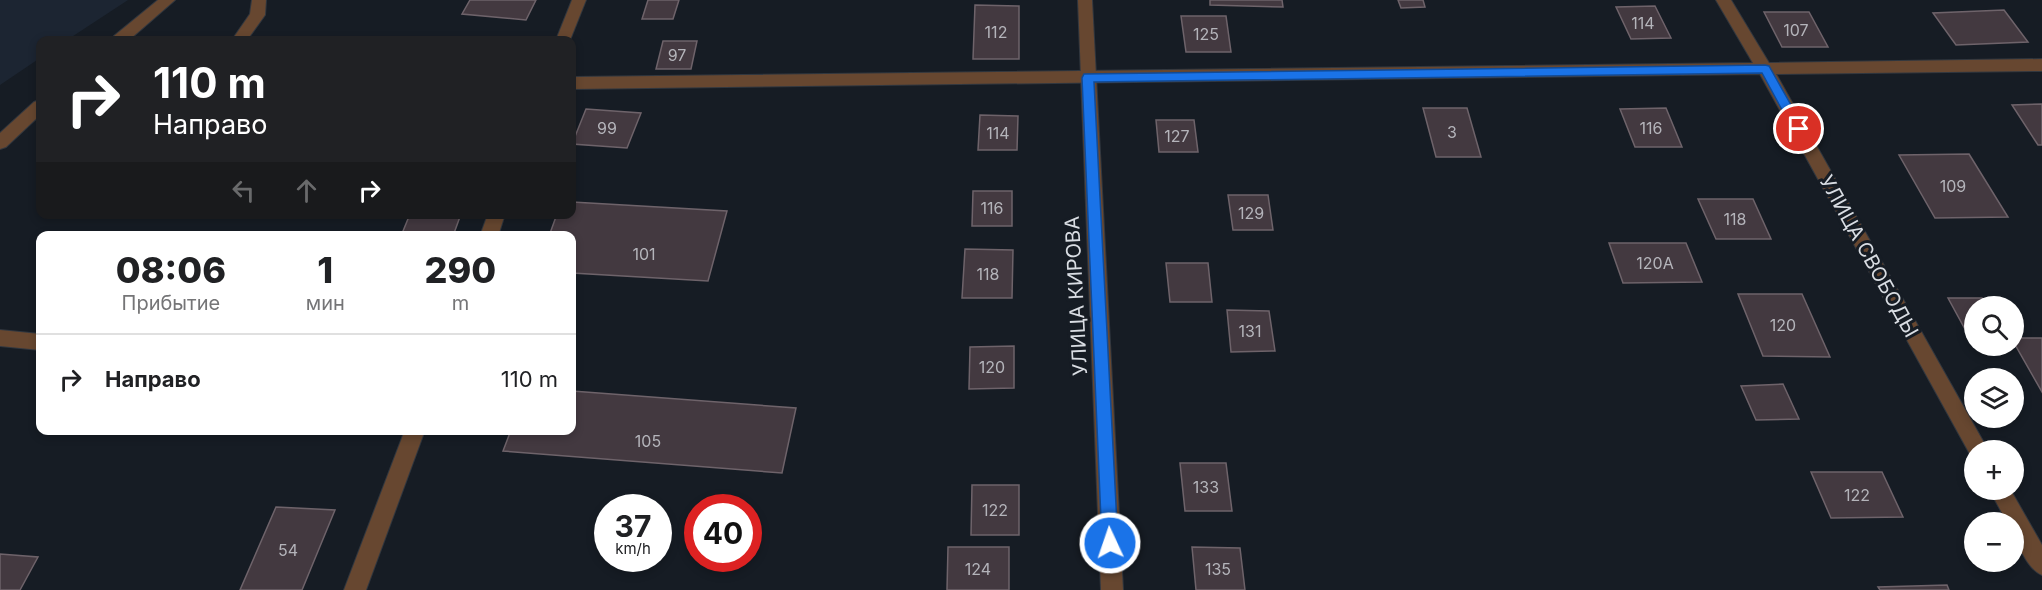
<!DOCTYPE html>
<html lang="ru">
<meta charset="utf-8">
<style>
:root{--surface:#fff;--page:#f6f6f6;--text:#202124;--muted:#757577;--line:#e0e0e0}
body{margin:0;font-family:Inter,sans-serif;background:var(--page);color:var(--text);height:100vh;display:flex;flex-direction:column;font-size:22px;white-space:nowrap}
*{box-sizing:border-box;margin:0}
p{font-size:20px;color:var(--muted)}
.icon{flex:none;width:33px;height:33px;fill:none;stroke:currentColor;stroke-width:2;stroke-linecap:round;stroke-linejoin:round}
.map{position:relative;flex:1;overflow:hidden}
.sheet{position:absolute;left:36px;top:231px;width:540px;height:204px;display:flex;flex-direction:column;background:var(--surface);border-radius:12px;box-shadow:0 3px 9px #0003}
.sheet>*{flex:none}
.hud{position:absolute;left:36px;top:36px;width:540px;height:183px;border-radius:12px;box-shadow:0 3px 9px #0003;background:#202124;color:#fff;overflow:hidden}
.controls{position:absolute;left:1964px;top:296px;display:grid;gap:12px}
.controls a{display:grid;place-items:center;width:60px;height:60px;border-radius:50%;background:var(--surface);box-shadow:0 3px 9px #0003;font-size:30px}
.speed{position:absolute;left:594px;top:494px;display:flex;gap:12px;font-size:30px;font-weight:700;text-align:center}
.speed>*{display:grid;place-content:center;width:78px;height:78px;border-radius:50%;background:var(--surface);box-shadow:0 3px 9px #0003;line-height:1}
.speed small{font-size:15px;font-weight:400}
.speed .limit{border:9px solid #d22;background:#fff;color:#111}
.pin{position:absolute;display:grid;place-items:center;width:51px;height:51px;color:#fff;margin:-26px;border:3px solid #fff;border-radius:50%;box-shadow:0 2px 6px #0007}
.me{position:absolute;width:66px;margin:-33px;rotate:357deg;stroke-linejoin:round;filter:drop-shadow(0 0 4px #0008)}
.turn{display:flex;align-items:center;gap:21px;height:126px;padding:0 18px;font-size:27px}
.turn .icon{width:78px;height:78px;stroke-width:2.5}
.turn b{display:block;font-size:42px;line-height:51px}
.lanes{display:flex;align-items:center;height:57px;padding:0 18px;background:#0003;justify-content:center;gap:30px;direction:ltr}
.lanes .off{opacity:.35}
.eta{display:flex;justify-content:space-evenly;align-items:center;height:102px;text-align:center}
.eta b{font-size:36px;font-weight:800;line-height:42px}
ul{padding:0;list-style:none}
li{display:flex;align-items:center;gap:18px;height:90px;padding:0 18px;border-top:2px solid var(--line)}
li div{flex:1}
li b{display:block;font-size:22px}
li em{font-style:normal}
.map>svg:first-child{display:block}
</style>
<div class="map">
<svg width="2042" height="590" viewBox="0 0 2042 590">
<rect width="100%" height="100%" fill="#161c24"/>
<path fill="#1c2532" d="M 0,0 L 128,0 L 67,40 L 40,40 L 40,58 L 0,85 Z"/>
<path fill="#433940" stroke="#6e636a" stroke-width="1.5" d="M 470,0 L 536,0 L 526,20 L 462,14 Z
M 648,0 L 679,0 L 673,19 L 642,19 Z
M 1210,0 L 1282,0 L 1283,7 L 1210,5 Z
M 1398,0 L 1423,0 L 1425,7 L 1401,8 Z
M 975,5 L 1019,6 L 1019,59 L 973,59 Z
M 1655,6 L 1671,38 L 1631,39 L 1616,7 Z
M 2004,10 L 2028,42 L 1956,45 L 1933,13 Z
M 1764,12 L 1809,12 L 1828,47 L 1782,47 Z
M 1181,16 L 1226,16 L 1231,52 L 1186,52 Z
M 663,41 L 697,41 L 691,69 L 656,69 Z
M 2042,104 L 2042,145 L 2038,145 L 2012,105 Z
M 1423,108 L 1467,108 L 1481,157 L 1436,157 Z
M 1666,108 L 1682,147 L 1635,147 L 1620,109 Z
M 586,109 L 641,113 L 627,148 L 572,144 Z
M 980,115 L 1018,116 L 1017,150 L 978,150 Z
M 1156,120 L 1194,120 L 1198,152 L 1159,152 Z
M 1969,154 L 2008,217 L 1935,218 L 1899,155 Z
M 973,191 L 1012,191 L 1012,226 L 972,226 Z
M 1228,195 L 1268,195 L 1273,230 L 1233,230 Z
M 1698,199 L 1753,199 L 1771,239 L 1716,239 Z
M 572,202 L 727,211 L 708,281 L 572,273 L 572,236 L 549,236 L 557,214 L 572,214 Z
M 410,214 L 461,214 L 453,236 L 401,236 Z
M 1609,243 L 1686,243 L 1702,282 L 1623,283 Z
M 965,249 L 1013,250 L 1012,298 L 962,298 Z
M 1166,263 L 1208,263 L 1212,302 L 1170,302 Z
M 1738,294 L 1802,294 L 1830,357 L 1763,356 Z
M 1948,298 L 1982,298 L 1987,306 L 1974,306 L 1974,331 L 1966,331 Z
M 1227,310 L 1269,311 L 1275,351 L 1231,352 Z
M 2013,338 L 2042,338 L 2042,392 L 2013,341 Z
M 1014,346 L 1014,388 L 969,389 L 970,347 Z
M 1783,384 L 1799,419 L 1756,420 L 1741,386 Z
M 572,391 L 796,408 L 782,473 L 503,451 L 511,430 L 572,430 Z
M 1180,463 L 1226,463 L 1232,511 L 1185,511 Z
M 1811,472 L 1882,472 L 1903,517 L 1831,518 Z
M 972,485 L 1019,485 L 1019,535 L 971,535 Z
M 276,507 L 335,510 L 302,590 L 240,590 Z
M 948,547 L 1009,547 L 1009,590 L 947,590 Z
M 1192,547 L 1240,548 L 1245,590 L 1196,590 Z
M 0,554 L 38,557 L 20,590 L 0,590 Z
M 1947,585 L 1949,590 L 1880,590 L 1878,587 Z"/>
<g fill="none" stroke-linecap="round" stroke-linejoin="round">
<g stroke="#31373f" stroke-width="2">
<path id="service" d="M 158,0 L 175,0 L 129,40 L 112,40 L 114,36 Z
M 252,0 L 266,0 L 265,15 L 247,40 L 232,40 L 250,14 Z
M 40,100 L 40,115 L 6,147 L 0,149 L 0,133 L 34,102 Z
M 0,330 L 40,334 L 40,350 L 0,346 Z"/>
</g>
<g stroke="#31373f" stroke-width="2">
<path id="minor" d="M 572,0 L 586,0 L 570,40 L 556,40 Z
M 1716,0 L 1731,0 L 1769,63 L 2042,59 L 2042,71 L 1776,74 L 1988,450 L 1974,450 L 1974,457 L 1971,456 L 1760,74 L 572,89 L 572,77 L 1753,63 Z
M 488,214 L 505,214 L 498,236 L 480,236 Z
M 405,430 L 425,430 L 366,590 L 344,590 Z
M 1989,489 L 2010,489 L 2042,545 L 2042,575 C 2027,569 2013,538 2013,522 L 2007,522 Z"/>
</g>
<g stroke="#31373f" stroke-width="2">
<path id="tertiary" d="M 1078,0 L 1092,0 L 1123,590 L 1101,590 Z"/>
</g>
<use href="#service" fill="#674730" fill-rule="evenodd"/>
<use href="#minor" fill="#674730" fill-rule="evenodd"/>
<use href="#tertiary" fill="#674730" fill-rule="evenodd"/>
</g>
<path fill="#1a73e8" stroke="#114b97" stroke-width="1.5" d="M 1765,65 L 1769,66 L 1803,126 L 1805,129 L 1803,132 L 1794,132 L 1762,73 L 1094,82 L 1118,543 L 1116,549 L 1110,551 L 1104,549 L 1102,543 L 1082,78 L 1084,74 Z"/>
<g text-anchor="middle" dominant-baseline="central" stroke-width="6" stroke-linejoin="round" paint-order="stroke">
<g font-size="16" fill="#b4b4ba">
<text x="1643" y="23">114</text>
<text x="1796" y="30">107</text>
<text x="996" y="32">112</text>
<text x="1206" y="34">125</text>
<text x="677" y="55">97</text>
<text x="607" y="128">99</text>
<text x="1651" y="128">116</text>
<text x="1452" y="132">3</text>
<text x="998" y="133">114</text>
<text x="1177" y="136">127</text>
<text x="1953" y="186">109</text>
<text x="992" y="208">116</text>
<text x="1251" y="213">129</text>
<text x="1735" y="219">118</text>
<text x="644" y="254">101</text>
<text x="1655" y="263">120А</text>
<text x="988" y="274">118</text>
<text x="1783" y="325">120</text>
<text x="1250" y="331">131</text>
<text x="992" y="367">120</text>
<text x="648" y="441">105</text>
<text x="1206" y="487">133</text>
<text x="1857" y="495">122</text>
<text x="995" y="510">122</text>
<text x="288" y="550">54</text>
<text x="978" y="569">124</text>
<text x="1218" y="569">135</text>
</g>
<g font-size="20" fill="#d9dde3" stroke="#161c24">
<text transform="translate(1869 256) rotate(61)">УЛИЦА СВОБОДЫ</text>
<text transform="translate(1076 296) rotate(-93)">УЛИЦА КИРОВА</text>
</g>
</g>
</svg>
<div class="controls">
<a><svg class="icon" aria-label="search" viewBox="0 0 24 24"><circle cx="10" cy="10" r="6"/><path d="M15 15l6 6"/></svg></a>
<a><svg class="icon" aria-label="layers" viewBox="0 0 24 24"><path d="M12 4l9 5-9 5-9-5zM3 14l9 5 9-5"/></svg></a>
<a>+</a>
<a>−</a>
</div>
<div class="speed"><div>37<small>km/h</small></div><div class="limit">40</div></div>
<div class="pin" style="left:1799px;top:129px;background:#d93025"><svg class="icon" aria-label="arrive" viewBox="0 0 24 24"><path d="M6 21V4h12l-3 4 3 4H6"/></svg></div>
<svg class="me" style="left:1110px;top:543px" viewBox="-20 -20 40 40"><circle r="17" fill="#1a73e8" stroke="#fff" stroke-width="3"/><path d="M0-11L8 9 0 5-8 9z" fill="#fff"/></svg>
<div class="hud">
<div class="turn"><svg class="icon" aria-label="right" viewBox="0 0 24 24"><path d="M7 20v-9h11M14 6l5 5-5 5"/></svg><div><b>110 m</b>Направо</div></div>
<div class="lanes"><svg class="icon off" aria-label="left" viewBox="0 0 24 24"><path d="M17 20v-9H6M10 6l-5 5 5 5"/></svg><svg class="icon off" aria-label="ahead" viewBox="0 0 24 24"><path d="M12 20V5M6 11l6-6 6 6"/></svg><svg class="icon" aria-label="right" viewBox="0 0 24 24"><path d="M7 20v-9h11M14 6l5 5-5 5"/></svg></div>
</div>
<section class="sheet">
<div class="eta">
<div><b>08:06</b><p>Прибытие</p></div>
<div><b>1</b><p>мин</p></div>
<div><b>290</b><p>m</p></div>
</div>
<ul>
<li><svg class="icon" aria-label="right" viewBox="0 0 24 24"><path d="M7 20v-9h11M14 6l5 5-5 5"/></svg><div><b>Направо</b></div><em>110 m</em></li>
</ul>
</section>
</div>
